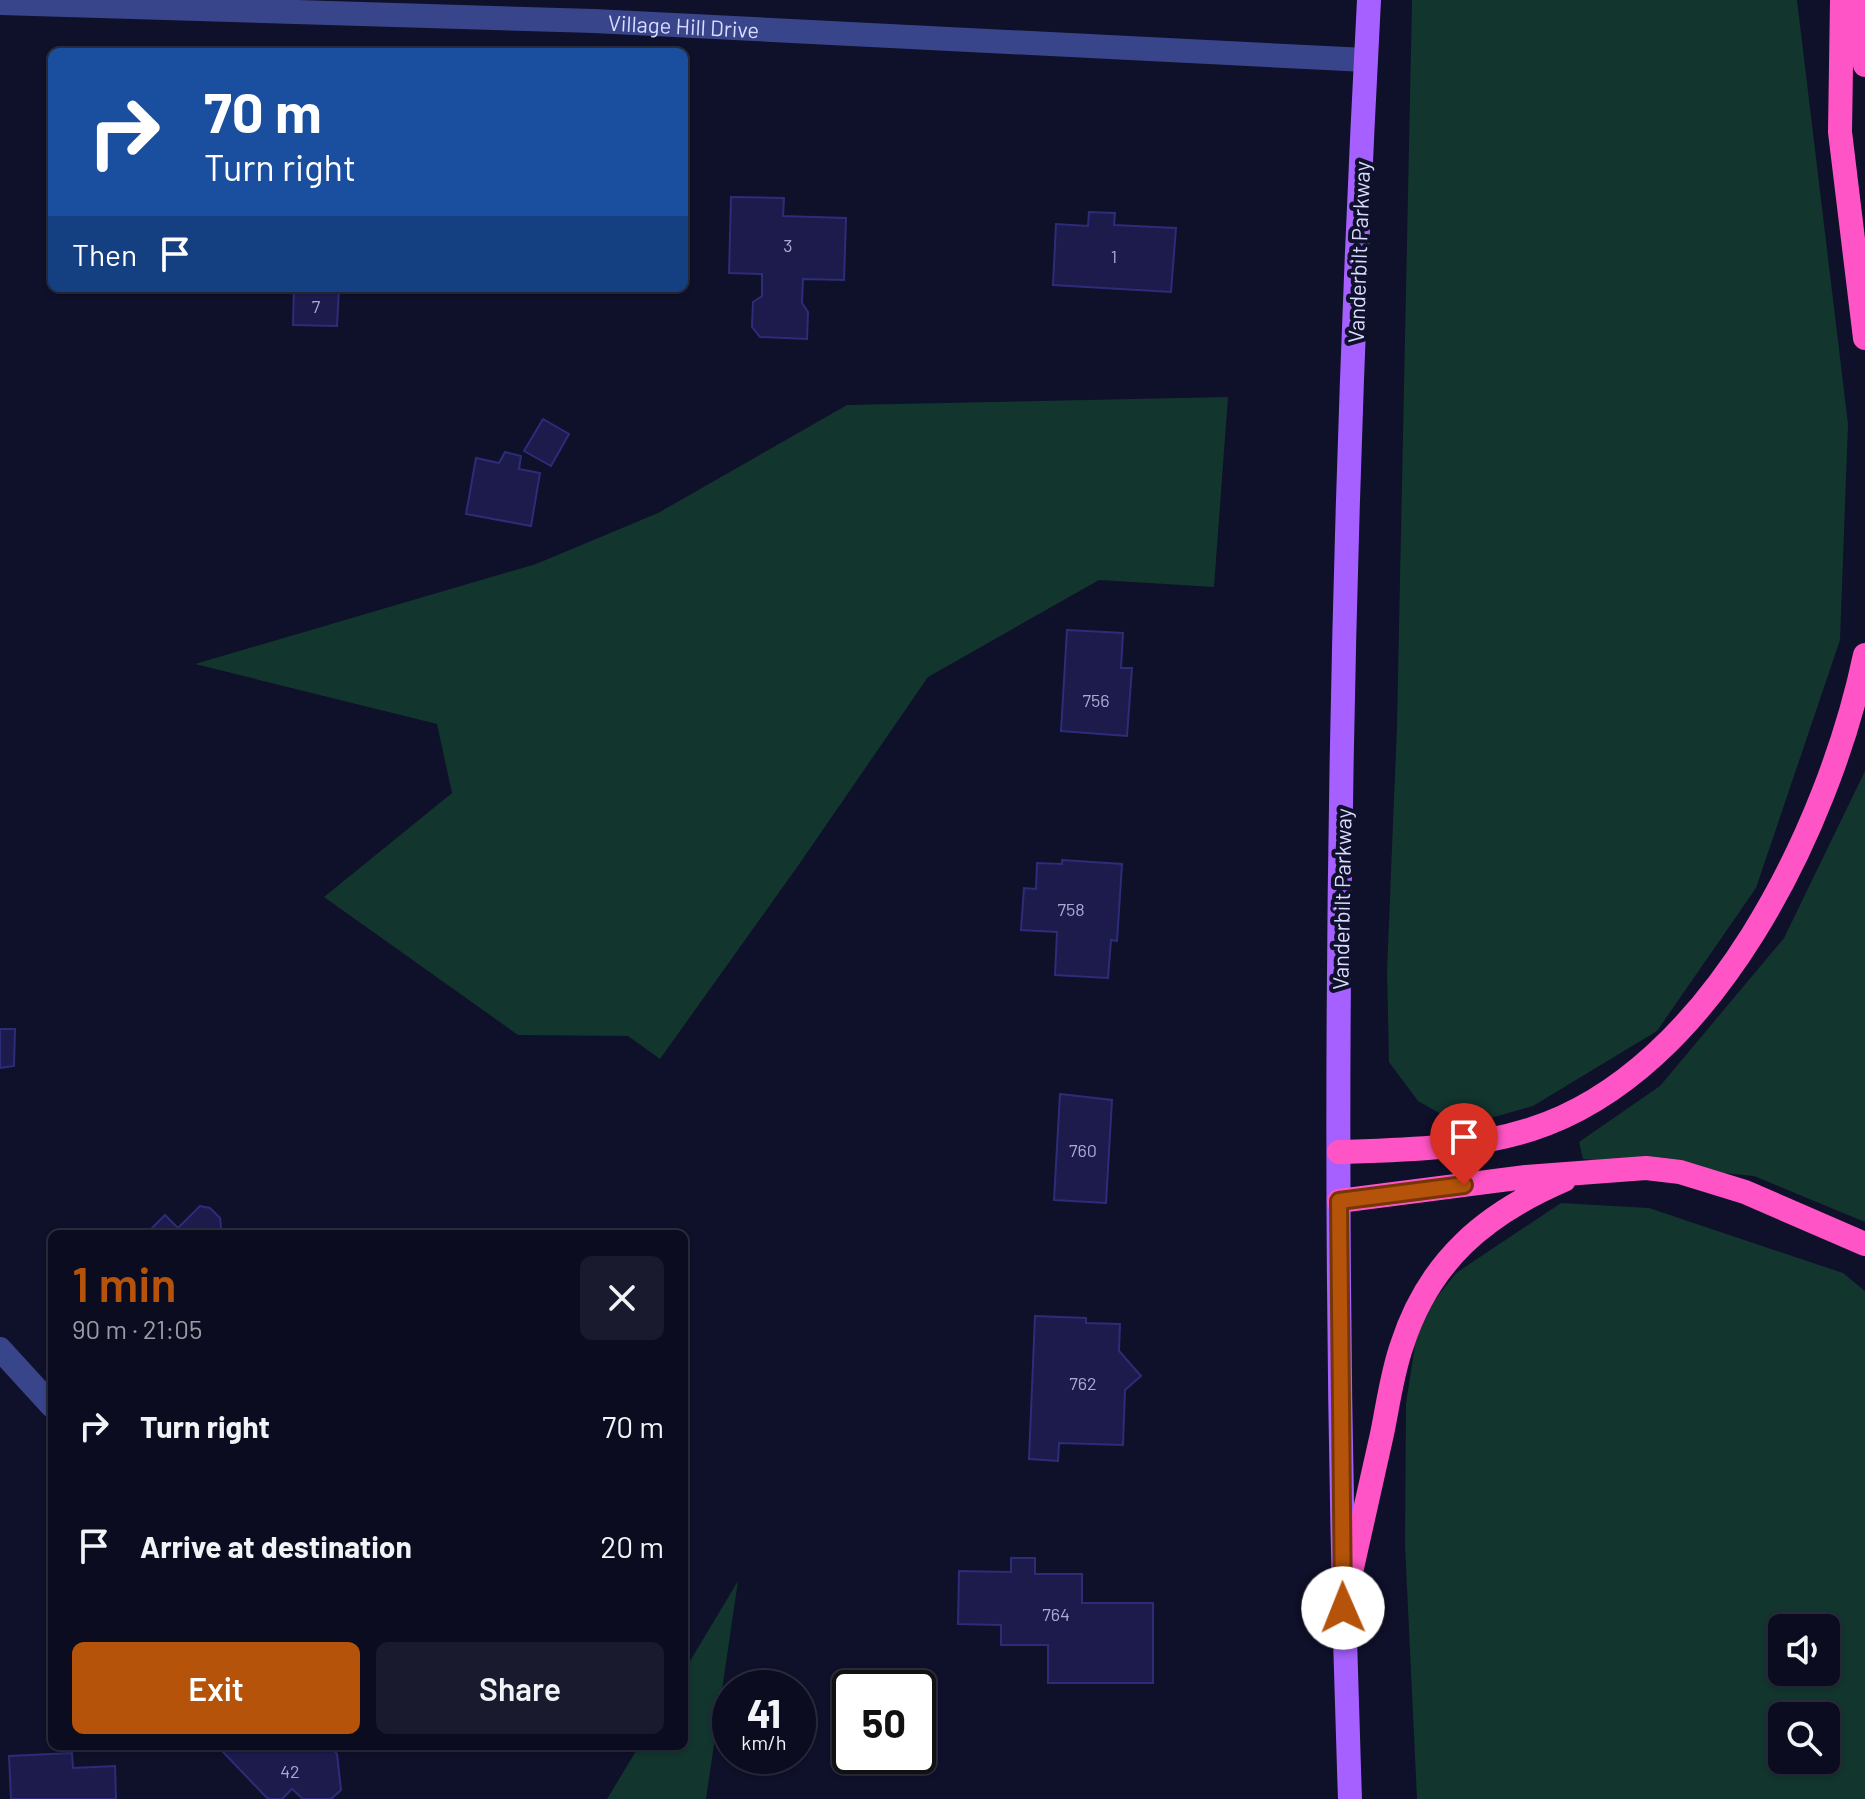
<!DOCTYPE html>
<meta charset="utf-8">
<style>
:root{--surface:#0b0c20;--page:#191a2d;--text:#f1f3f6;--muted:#9a9ba5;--line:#2b2c3e;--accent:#b45309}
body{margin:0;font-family:Barlow,sans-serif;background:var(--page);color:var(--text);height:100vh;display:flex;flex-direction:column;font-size:30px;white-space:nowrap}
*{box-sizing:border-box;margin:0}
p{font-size:26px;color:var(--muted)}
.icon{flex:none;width:44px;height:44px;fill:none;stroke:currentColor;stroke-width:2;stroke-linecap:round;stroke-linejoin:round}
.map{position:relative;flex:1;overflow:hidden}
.side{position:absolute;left:48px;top:1230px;width:640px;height:520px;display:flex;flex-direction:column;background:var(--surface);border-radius:12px;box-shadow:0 2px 6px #0004,0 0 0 2px var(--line)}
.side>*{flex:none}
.top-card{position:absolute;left:48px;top:48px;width:640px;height:244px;border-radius:12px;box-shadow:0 2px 6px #0004,0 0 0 2px var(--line);background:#1a4fa0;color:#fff;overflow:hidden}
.buttons{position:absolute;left:1768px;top:1614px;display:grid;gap:16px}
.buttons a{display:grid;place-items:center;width:72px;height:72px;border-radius:12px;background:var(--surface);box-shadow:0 2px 6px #0004,0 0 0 2px var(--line);font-size:40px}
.speed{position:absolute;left:712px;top:1670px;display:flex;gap:16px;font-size:40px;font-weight:700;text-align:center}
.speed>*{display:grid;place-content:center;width:104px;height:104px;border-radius:50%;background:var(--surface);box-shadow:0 2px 6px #0004,0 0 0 2px var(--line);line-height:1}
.speed small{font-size:20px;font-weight:400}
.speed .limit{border:4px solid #111;border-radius:12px;background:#fff;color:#111}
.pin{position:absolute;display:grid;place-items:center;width:68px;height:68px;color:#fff;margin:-82px -34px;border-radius:50% 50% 50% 0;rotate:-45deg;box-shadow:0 0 8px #0007}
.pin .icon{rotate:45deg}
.me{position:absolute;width:88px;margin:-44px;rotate:359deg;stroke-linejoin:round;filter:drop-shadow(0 0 6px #0008)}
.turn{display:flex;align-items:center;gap:28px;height:168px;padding:0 24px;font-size:36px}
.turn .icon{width:104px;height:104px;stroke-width:2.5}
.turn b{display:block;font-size:56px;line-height:68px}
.then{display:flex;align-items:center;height:76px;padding:0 24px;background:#0003;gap:16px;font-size:30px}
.round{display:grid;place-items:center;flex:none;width:84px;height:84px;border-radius:12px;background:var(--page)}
.headline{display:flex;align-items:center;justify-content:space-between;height:136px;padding:0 24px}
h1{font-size:48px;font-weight:600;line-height:60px;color:var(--accent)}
.primary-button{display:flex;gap:16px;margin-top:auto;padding:16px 24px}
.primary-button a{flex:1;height:92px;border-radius:12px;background:var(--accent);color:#fff;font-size:32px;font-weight:600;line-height:92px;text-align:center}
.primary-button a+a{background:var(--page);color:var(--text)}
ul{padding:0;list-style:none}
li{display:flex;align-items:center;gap:24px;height:120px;padding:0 24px}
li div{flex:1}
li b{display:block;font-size:30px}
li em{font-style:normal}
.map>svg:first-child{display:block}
</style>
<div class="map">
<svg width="1865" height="1799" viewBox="0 0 1865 1799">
<rect width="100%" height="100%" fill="#0f102a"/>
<path fill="#12352d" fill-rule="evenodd" d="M 1412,0 L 1797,0 L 1848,424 L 1840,640 L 1756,888 L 1657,1031 L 1533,1106 L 1462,1126 L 1418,1101 L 1389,1062 L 1387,971 L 1397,725 Z
M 1228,397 L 1214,587 L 1099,580 L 928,677 L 800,863 L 660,1059 L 628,1036 L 518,1035 L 324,897 L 452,793 L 437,724 L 195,664 L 536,564 L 658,513 L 847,405 Z
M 1865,771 L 1865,1222 L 1754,1176 L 1583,1159 L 1579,1142 L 1660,1086 L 1784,938 Z
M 1561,1203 L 1649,1208 L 1843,1273 L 1865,1291 L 1865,1799 L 1417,1799 L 1405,1545 L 1406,1403 L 1419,1320 L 1456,1273 ZM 1782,1628 L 1826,1628 L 1826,1672 L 1782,1672 ZM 1782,1716 L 1826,1716 L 1826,1760 L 1782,1760 Z
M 738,1581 L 706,1799 L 607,1799 L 639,1746 L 684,1746 L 684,1671 Z"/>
<path fill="#1c1b4c" stroke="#2d2c79" stroke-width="2" d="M 731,197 L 784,198 L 783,216 L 846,218 L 844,280 L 803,279 L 802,303 L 808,312 L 807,339 L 760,337 L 752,327 L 753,302 L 762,296 L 762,274 L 729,273 Z
M 1089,212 L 1115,213 L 1114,225 L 1176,228 L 1171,292 L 1053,285 L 1056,224 L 1088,226 Z
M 294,288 L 339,288 L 337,326 L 293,325 Z
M 543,419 L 569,434 L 551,466 L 524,451 Z
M 505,452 L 521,456 L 519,469 L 540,473 L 531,526 L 466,514 L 476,458 L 499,463 Z
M 1067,630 L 1123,633 L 1121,668 L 1132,668 L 1127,736 L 1061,731 Z
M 1062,860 L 1122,864 L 1117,941 L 1111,940 L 1108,978 L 1055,975 L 1057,932 L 1021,930 L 1024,888 L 1036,889 L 1037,863 L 1062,864 Z
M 0,1029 L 15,1029 L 14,1066 L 0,1068 Z
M 1060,1094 L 1112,1100 L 1106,1203 L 1054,1200 Z
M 200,1206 L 210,1208 L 220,1218 L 221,1228 L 227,1234 L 146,1234 L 165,1215 L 178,1228 Z
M 1035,1316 L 1086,1318 L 1086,1323 L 1120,1324 L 1119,1351 L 1141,1376 L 1125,1390 L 1123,1445 L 1059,1443 L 1058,1461 L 1029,1459 Z
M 1011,1558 L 1035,1558 L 1035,1574 L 1082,1574 L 1082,1603 L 1153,1603 L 1153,1683 L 1048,1683 L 1048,1645 L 1001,1645 L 1001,1625 L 958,1624 L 959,1571 L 1011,1572 Z
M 229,1746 L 330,1746 L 337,1754 L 341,1790 L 331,1799 L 303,1799 L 292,1789 L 282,1799 L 268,1799 L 223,1752 Z
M 72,1753 L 73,1768 L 115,1766 L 116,1799 L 11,1799 L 9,1756 Z"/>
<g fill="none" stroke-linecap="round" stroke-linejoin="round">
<g stroke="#39458b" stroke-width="24">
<path id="s1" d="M 0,3 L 594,21 L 1366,60"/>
<path d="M 0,1349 L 52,1406"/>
</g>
<path stroke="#a660ff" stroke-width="24" d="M 1350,1799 C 1329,1200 1337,599 1369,0"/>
<path stroke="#ff54c5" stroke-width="24" d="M 1842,0 L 1840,132 L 1865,338
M 1855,0 L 1865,65
M 1339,1152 C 1404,1150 1470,1149 1532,1129 C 1712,1071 1829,827 1865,655
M 1339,1201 L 1526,1177 L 1646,1168 L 1680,1172 L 1745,1192 L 1865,1244
M 1343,1608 C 1356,1550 1369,1492 1382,1434 C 1388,1405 1392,1373 1402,1345 C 1429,1261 1485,1214 1564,1180"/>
</g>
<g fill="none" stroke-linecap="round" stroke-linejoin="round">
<g stroke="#753606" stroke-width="20">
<path id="route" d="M 1343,1608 L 1339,1201 L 1464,1185"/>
</g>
<use href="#route" stroke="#b45309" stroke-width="14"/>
</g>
<g text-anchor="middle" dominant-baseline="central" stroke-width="8" stroke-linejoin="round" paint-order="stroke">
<g font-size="18" fill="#aaabd2">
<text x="788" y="245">3</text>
<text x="1114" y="256">1</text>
<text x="316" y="306">7</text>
<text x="1096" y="700">756</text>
<text x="1071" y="909">758</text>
<text x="1083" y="1150">760</text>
<text x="1083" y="1383">762</text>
<text x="1056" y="1614">764</text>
<text x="290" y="1771">42</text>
</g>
<g font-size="22" fill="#d9dbff" stroke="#0f102a">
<text stroke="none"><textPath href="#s1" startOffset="684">Village Hill Drive</textPath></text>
<text transform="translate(1358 252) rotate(-88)">Vanderbilt Parkway</text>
<text transform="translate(1341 899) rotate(-89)">Vanderbilt Parkway</text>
</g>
</g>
</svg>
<div class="buttons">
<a><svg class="icon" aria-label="sound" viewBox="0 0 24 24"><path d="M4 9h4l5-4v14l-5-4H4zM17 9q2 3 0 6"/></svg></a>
<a><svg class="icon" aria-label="search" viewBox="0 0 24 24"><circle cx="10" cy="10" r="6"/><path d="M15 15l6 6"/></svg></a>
</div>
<div class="speed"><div>41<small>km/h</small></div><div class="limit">50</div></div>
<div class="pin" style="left:1464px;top:1185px;background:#d93025"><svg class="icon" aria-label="arrive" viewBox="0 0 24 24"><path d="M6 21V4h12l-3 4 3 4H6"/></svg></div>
<svg class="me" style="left:1343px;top:1608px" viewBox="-20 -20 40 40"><circle r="19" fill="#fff"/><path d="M0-13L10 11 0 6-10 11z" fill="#b45309"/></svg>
<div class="top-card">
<div class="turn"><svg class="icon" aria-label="right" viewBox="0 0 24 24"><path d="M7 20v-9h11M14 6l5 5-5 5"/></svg><div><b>70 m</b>Turn right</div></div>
<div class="then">Then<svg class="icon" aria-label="arrive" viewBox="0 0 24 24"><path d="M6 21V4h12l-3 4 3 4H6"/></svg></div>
</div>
<section class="side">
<div class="headline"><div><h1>1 min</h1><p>90 m · 21:05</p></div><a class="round"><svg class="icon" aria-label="close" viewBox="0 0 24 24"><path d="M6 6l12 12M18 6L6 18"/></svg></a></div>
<ul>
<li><svg class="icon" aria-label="right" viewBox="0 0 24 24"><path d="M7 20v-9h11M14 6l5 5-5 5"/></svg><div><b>Turn right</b></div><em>70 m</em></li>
<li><svg class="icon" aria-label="arrive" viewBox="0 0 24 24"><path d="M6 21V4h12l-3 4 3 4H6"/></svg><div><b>Arrive at destination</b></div><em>20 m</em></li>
</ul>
<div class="primary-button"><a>Exit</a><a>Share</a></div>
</section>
</div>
